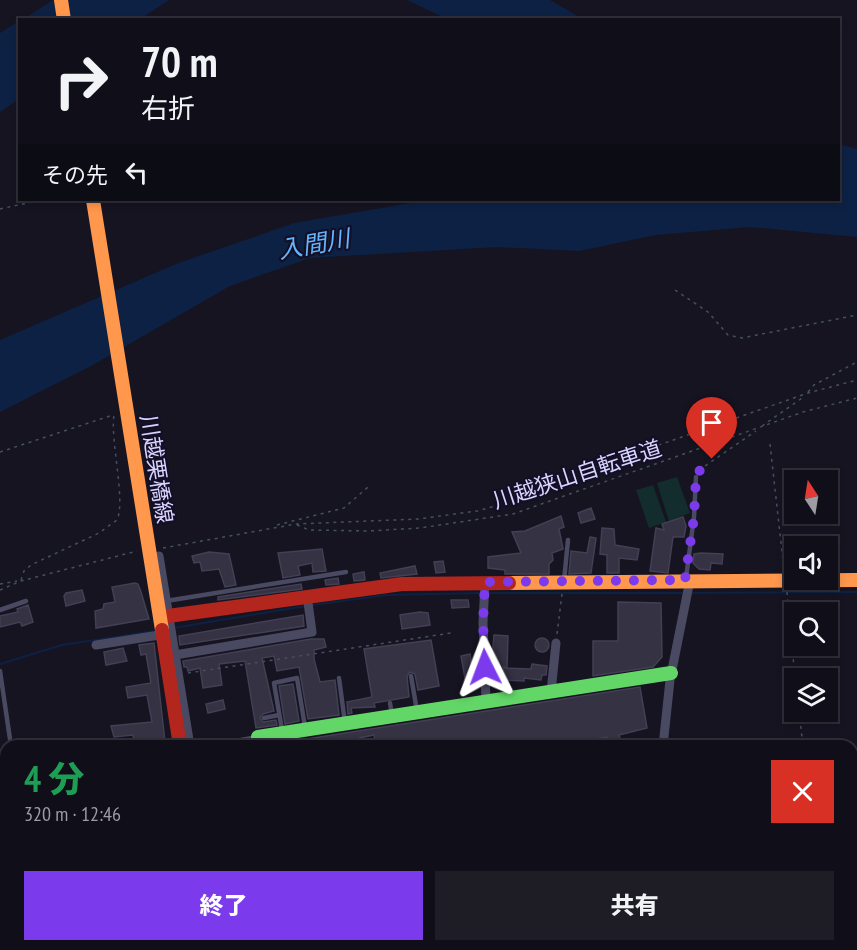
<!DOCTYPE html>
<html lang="ja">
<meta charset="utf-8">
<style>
:root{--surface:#100f19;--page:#1e1d26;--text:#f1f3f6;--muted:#9c9ca2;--line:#302f38;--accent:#7c3aed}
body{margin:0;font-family:"PT Sans Narrow","Noto Sans JP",sans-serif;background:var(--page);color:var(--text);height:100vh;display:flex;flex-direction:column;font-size:22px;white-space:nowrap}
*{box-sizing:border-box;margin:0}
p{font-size:20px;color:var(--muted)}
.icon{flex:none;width:33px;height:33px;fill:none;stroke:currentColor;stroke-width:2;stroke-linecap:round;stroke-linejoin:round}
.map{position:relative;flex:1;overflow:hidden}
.drawer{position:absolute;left:0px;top:740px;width:858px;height:212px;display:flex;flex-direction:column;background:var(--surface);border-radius:18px 18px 0 0;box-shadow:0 3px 9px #0003,0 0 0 2px var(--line)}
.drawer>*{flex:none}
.hud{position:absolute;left:18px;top:18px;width:822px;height:183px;border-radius:0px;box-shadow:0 3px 9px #0003,0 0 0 2px var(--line);background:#100f19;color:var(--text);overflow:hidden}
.needle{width:39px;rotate:348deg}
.fabs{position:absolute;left:784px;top:470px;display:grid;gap:12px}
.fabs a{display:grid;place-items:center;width:54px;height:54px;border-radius:0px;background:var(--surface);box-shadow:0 3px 9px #0003,0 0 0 2px var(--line);font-size:30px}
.pin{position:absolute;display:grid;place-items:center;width:51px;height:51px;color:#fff;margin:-62px -26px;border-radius:50% 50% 50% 0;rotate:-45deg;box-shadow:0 0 6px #0007}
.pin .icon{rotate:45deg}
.me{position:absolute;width:66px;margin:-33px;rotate:357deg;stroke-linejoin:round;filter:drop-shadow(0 0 4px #0008)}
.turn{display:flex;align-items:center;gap:21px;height:126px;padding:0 24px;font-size:27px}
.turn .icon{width:78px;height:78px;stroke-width:2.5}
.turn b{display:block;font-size:42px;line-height:51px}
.then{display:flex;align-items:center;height:57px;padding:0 24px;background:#0003;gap:12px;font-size:22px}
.round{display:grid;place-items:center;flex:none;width:63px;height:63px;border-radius:0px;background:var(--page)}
.head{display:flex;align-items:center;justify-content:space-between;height:102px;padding:0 24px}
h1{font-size:36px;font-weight:800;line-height:45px;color:#1e9e55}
.button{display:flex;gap:12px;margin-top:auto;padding:12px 24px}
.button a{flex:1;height:69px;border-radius:0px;background:var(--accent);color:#fff;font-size:24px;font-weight:800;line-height:69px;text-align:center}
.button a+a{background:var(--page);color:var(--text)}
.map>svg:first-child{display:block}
</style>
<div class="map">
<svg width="857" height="950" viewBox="0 0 857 950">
<rect width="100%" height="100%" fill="#161421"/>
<path fill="#132c2d" d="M 677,477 L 690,513 L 669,521 L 657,483 Z
M 653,485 L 666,522 L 649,528 L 636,490 Z"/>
<path fill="#0d2144" d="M 53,0 L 169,0 L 140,19 L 22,20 Z
M 407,0 L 550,0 L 583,19 L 447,19 Z
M 19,21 L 19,99 L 0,112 L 0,33 Z
M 839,144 L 857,149 L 857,237 L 750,227 L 656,235 L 579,251 L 497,247 L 310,258 L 230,286 L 91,366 L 0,412 L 0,340 L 176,264 L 294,223 L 428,200 L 838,200 Z"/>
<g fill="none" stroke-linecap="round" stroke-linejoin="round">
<path stroke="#0d2144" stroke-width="2" d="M 488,593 L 683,593
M 689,593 L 857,592
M 312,605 L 387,595 L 482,593
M 173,628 L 306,606
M 0,664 L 62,645 L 155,631"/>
</g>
<path fill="#343243" stroke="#433f54" stroke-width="1.5" d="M 591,508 L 595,519 L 581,523 L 578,513 Z
M 561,516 L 564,527 L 559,529 L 563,549 L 552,553 L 553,560 L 549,564 L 549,574 L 505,574 L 505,570 L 488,568 L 488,557 L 521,553 L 512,532 L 525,531 Z
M 683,517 L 686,526 L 684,537 L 673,537 L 668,573 L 650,571 L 656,528 L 664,530 L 662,524 Z
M 602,528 L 614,529 L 615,545 L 639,549 L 637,560 L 619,558 L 619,573 L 607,573 L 607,555 L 600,554 Z
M 590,537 L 596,538 L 591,573 L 569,574 L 571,551 L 587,553 Z
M 322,549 L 326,571 L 313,572 L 312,563 L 298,566 L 300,575 L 283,578 L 278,553 Z
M 209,552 L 229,554 L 236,585 L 225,587 L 219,569 L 202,571 L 200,562 L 194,563 L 192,556 Z
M 701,553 L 723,554 L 722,564 L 711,563 L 710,570 L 699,569 L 693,563 L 694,554 Z
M 443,561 L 445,572 L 436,573 L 434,562 Z
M 415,566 L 417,574 L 381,578 L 380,573 Z
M 364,572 L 365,580 L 354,581 L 353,574 Z
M 338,578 L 339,584 L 326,585 L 325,580 Z
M 135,583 L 138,584 L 141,592 L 149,619 L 96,628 L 95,611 L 103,609 L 104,604 L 115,602 L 112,587 Z
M 301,584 L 302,589 L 218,600 L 218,597 Z
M 82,590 L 85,601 L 66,606 L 64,596 L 66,593 Z
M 451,600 L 468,600 L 469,607 L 452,608 Z
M 618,602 L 661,603 L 662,657 L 653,667 L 593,676 L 593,641 L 618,641 Z
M 28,605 L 33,622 L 22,626 L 20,622 L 0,627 L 0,616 L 18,612 L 17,609 Z
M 420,612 L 428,613 L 430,625 L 402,629 L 400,615 Z
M 303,615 L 304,626 L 180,645 L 179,636 Z
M 494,635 L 508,636 L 507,667 L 491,667 Z
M535 645a7 7 0 1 1 14 0a7 7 0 1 1-14 0Z
M 311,639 L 324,639 L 326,647 L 314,650 L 314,659 L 320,682 L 335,680 L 339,715 L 308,719 L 299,667 L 277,671 L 274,656 L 262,658 L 274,711 L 263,714 L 260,718 L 263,722 L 276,720 L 277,725 L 256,728 L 245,661 L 219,664 L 222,685 L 203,688 L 200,668 L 188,671 L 187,667 L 184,667 L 183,661 Z
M 431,640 L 439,686 L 418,690 L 415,674 L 410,672 L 407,676 L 409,697 L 374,703 L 375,707 L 351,708 L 352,713 L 348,714 L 347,702 L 372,697 L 364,649 Z
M 154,643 L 165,742 L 135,746 L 133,735 L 114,737 L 111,726 L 152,722 L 147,695 L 128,698 L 126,687 L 151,683 L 146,654 L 141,655 L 139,645 Z
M 123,648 L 127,661 L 106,665 L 104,652 Z
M 470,654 L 473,673 L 478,671 L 478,680 L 466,684 L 461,656 Z
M 532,664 L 547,666 L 546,675 L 542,675 L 541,680 L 524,678 L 524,681 L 503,680 L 503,668 L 531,669 Z
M 293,684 L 299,721 L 285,724 L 279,686 Z
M 640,687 L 647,728 L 619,735 L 622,746 L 609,746 L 607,737 L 587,740 L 589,746 L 560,746 L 559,742 L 535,746 L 376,746 L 374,735 L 359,738 L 357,746 L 262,746 Z
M 223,700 L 225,709 L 208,713 L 206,704 Z"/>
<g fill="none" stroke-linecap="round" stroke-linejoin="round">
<path stroke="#44505f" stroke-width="1.5" stroke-dasharray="3 4.5" stroke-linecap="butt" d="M 0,209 L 41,200
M 675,290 L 708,312 L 728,335 L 742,338 L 857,315
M 808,392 L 814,385 L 857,362
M 762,426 L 805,396
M 770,444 L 784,570
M 0,452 L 113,415
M 699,470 L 756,431
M 277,525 L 344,508 L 368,487
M 297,525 L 309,530 L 368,531 L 420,528 L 513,514 L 803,412 L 857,398
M 163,548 L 296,524 L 418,519 L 477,511 L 503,504 L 590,469 L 808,393 L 857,380
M 21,580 L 24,571 L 31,565 L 99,533 L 117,520 C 126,501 110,440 114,415
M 0,584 L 17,581
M 0,590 L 21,581 L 137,551
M 787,592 L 795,678
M 557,634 L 562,594
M 188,673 L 451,633
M 799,711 L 803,746
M 852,823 L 857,823
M 0,928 L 6,927
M 826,945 L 826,950"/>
<path stroke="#4a4962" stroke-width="4.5" d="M 686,578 L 694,517 L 696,477
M 564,581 L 568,540
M 166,601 L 346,572
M 0,610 L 26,601
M 0,671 L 11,746
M 411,676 L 417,711
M 339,678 L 345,723
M 390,703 L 392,716
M 264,718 L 279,715
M 282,730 L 274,683 L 297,678 L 305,727
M 207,746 L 257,737
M 249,945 L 256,950
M 307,950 L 341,945
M 526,950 L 526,945"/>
<path stroke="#4a4962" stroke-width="9" d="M 159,556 L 190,746
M 485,582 L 483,623 L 486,701
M 96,645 L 166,634
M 175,655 L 312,632 L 307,595
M 551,692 L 556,643
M 663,746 L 670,680 L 690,580
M 0,779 L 6,778
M 41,945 L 42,950
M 76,945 L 77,950
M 140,945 L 141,950
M 663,945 L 664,950"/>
<path stroke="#63d668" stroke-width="14" d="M 258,737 L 671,673"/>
<path stroke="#ff974d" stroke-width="14" d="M 61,0 L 64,20
M 509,583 L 857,580
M 213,945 L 214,950"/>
<path stroke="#b3261e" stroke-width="14" d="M 168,616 L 402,584 L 509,583"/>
<path stroke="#ff974d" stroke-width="14" d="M 93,200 L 162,630"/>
<path stroke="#b3261e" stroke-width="14" d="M 162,630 L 180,746"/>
</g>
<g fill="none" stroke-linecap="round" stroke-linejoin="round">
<path stroke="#7c3aed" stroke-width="10" stroke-dasharray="0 18" d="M 485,667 L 483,623 L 485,582 L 685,580 L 694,517 L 696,477 L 703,465 L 712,459"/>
</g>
<g text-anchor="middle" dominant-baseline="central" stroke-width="4.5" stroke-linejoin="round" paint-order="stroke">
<g font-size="22" fill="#d9d4ff" stroke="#130f26">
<text transform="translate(157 469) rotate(81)">川越栗橋線</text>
<text transform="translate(577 474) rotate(-18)">川越狭山自転車道</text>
</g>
<g font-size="24" font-style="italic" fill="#62b6ff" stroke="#130f26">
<text transform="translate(314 244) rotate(-10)">入間川</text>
</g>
</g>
</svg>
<div class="fabs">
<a><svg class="needle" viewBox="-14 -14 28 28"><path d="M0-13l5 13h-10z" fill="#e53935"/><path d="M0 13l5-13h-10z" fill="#9c9ca2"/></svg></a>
<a><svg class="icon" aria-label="sound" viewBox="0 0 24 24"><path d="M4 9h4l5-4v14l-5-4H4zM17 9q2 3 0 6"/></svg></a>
<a><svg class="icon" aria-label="search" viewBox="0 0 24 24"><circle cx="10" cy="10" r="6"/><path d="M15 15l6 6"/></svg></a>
<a><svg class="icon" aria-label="layers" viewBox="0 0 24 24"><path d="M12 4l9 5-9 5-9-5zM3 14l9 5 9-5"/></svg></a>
</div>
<div class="pin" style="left:712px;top:459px;background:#d93025"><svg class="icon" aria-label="arrive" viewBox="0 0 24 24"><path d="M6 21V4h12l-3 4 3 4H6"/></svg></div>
<svg class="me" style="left:485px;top:667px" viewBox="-20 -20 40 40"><path d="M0-17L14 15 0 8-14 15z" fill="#7c3aed" stroke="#fff" stroke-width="4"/></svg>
<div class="hud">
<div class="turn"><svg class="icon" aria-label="right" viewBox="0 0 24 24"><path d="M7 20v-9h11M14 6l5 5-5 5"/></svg><div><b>70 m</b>右折</div></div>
<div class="then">その先<svg class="icon" aria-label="left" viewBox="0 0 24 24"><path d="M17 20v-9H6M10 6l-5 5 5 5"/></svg></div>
</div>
<section class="drawer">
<div class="head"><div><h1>4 分</h1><p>320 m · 12:46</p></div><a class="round" style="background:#d93025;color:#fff"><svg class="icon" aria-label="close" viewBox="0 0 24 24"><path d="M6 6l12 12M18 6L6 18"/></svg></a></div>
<div class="button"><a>終了</a><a>共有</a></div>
</section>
</div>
